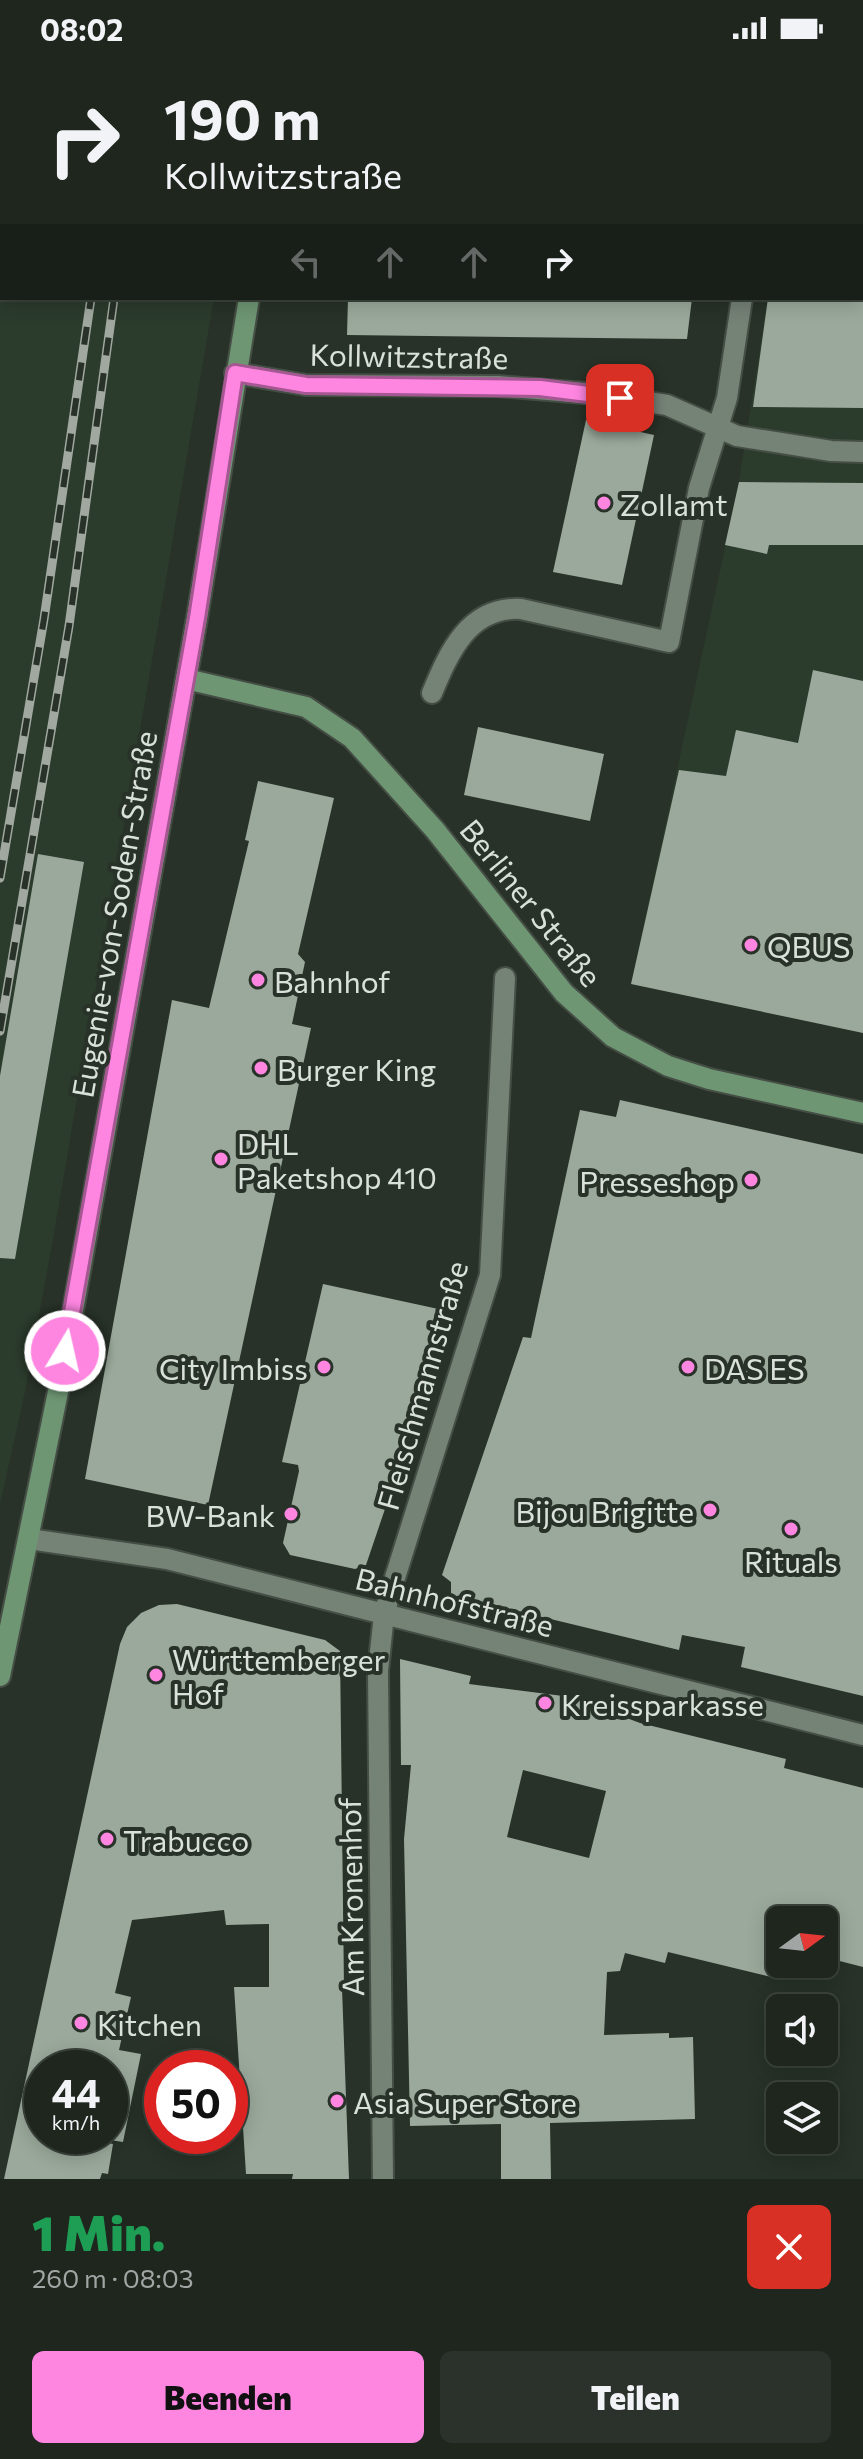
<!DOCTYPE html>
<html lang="de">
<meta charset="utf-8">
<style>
:root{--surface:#1e261e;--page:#2b322b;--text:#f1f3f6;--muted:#a1a5a4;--line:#3c433c;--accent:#fe86e1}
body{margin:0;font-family:Commissioner,sans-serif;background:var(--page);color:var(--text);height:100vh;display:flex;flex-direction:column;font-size:30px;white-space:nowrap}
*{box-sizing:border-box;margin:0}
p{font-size:26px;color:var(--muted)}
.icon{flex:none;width:44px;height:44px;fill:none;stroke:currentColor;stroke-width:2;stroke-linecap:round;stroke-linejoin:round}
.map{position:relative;height:2123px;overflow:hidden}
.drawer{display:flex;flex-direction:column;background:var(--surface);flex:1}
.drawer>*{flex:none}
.top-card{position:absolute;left:0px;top:0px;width:864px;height:244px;box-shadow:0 4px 20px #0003,0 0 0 2px var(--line);background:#1e261e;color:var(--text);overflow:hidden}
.needle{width:52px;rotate:75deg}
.fabs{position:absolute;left:766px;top:1850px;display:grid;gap:16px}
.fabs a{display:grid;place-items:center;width:72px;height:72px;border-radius:12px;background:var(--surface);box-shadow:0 4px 20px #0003,0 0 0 2px var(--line);font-size:40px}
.speed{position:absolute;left:24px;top:1994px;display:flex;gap:16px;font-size:40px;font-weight:700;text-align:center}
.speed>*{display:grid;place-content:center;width:104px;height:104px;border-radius:50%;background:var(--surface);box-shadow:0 4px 20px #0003,0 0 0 2px var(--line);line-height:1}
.speed small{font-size:20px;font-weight:400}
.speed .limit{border:12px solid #d22;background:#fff;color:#111}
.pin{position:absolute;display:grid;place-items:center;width:68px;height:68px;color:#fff;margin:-34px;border-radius:16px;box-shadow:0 4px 12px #0006}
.me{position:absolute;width:88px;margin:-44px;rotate:9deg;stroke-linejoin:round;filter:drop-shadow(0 0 6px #0008)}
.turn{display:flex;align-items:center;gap:28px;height:168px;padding:0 32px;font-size:36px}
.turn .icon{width:104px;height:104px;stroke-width:2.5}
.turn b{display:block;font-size:56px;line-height:68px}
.lanes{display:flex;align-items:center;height:76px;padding:0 32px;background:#0003;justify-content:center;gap:40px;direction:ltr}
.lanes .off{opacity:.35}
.round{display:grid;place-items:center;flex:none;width:84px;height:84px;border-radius:12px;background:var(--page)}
.summary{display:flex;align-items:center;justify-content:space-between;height:136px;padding:0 32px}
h1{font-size:48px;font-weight:800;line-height:60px;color:#1e9e55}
.primary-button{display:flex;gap:16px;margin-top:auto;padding:16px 32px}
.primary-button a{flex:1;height:92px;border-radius:12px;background:var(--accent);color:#111;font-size:32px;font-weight:800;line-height:92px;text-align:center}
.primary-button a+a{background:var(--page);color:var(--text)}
.status{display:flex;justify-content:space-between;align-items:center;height:56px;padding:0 40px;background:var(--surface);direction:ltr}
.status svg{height:22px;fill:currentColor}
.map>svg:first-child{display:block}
</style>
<div class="status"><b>08:02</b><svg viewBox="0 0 49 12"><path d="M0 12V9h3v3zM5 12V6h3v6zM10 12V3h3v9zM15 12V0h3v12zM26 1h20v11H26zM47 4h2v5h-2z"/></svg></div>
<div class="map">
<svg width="863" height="2123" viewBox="0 0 863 2123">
<rect width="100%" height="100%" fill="#283228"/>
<path fill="#2b3b2c" d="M 0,0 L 255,0 L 2,2 L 2,242 L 214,242 L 53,1183 L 25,1336 L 0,1448 Z
M 800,0 L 863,0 L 863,977 L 631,928 L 738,431 L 768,242 L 862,242 L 862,2 Z"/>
<path fill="#9ba99c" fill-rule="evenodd" d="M 348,242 L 692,242 L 687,283 L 347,279 Z
M 768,242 L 863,242 L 863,352 L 753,351 Z
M 586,364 L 654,379 L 622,529 L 553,516 Z
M 739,426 L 863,427 L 863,489 L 769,489 L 767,498 L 725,489 Z
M 813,614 L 863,625 L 863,977 L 631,928 L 679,714 L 726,720 L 736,674 L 798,687 Z
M 478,671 L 604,698 L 590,765 L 464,739 Z
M 258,725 L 334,742 L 298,898 L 305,906 L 292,968 L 311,972 L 208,1449 L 85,1423 L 172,944 L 209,952 L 249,785 L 245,784 Z
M 38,798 L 84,806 L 15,1203 L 0,1202 L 0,1020 Z
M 620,1044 L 863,1098 L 863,1640 L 741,1611 L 745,1591 L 682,1579 L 679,1594 L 451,1539 L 451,1526 L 442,1519 L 523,1281 L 531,1282 L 580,1054 L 616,1061 Z
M 323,1228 L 443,1254 L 437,1273 L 445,1276 L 366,1509 L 355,1513 L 290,1499 L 283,1487 L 299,1415 L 298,1409 L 282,1406 Z
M 177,1548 L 325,1584 L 340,1595 L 344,1932 L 342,1932 L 349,2123 L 292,2123 L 293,2118 L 246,2118 L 234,1931 L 269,1931 L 269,1868 L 226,1869 L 224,1854 L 132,1864 L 115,1937 L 131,1941 L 119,1994 L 141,1998 L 123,2086 L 110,2084 L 110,2012 L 42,2012 L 42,2080 L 76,2080 L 113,2088 L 108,2118 L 102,2117 L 100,2123 L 4,2123 L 120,1588 L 127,1571 L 141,1557 L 159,1549 Z
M 400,1603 L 471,1620 L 469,1628 L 571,1641 L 640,1667 L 786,1703 L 784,1712 L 863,1732 L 863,1911 L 824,1901 L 824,1864 L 780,1864 L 780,1903 L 775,1922 L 668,1896 L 665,1907 L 625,1897 L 620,1915 L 607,1916 L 604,1979 L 669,1977 L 669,1982 L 693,1981 L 695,2063 L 550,2067 L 551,2123 L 501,2123 L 501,2068 L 410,2070 L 404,1783 L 411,1709 L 401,1709 ZM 523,1714 L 606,1735 L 589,1802 L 507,1781 Z"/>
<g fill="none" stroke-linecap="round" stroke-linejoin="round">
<g stroke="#454e45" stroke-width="24">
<path id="pedestrian" d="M 393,1528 L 490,1219 L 505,922
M 384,1558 L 863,1679"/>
</g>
<g stroke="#454e45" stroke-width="24">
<path id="minor" d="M 776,2 L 776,0
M 235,317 L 306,329 L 498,330 L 596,338 L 667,349 L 737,380 L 831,395 L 863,396
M 432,637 C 449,596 469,550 521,553 L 669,586 L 699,432 L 727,342 L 742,242
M 29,1483 L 167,1503 L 384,1558
M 383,2123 L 378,1615 L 384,1558 L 393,1528"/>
</g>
<g stroke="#454e45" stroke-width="24">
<path id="secondary" d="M 295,2 L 295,0
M 186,623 L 306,651 L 352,682 L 435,774 L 564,937 L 613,981 L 668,1010 L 709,1023 L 863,1057
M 0,1620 L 61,1321 L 197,562 L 249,242"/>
</g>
<use href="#pedestrian" stroke="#758276" stroke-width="20"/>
<use href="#minor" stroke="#758276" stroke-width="20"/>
<use href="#secondary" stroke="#6e9673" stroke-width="20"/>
<g stroke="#a0a8a0" stroke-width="9">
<path id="rail" d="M 8,2 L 8,0
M 115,2 L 115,0
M 141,2 L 141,0
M 0,74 L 2,55
M 0,822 L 44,563 L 91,242
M 0,975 L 69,570 L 114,242"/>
</g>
<use href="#rail" stroke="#283228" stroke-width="6" stroke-dasharray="18" stroke-linecap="butt"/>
</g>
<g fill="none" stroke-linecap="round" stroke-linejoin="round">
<g stroke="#a55792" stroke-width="20">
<path id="route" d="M 65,1295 L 197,562 L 235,317 L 306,329 L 540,332 L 620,342"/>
</g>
<use href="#route" stroke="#fe86e1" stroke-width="14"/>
</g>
<g fill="#fe86e1" stroke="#283228" stroke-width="3">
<circle cx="604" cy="447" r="8"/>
<circle cx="751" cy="889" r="8"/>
<circle cx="258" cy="924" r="8"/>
<circle cx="261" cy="1012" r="8"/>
<circle cx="221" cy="1103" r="8"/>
<circle cx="751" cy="1124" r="8"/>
<circle cx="324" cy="1311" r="8"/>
<circle cx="688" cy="1311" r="8"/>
<circle cx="710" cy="1454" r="8"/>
<circle cx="291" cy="1458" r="8"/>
<circle cx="791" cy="1473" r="8"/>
<circle cx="156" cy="1619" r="8"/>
<circle cx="545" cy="1647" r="8"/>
<circle cx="107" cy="1783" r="8"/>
<circle cx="81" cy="1967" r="8"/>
<circle cx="337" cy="2045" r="8"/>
</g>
<g text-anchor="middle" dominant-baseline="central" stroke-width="8" stroke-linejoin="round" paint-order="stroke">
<g font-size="30" fill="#dae1da" stroke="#283228">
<text transform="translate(409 299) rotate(1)">Kollwitzstraße</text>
<text transform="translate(532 846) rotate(51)">Berliner Straße</text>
<text transform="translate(113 858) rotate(-80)">Eugenie-von-Soden-Straße</text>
<text transform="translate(421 1329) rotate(-74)">Fleischmannstraße</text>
<text transform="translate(455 1545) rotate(14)">Bahnhofstraße</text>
<text transform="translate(350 1841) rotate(-91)">Am Kronenhof</text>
</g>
<g font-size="30" fill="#dae1da" stroke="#283228" text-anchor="start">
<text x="620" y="447">Zollamt</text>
<text x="767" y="889">QBUS</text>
<text x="274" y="924">Bahnhof</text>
<text x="277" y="1012">Burger King</text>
<text x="237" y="1086">DHL<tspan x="237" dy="34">Paketshop 410</tspan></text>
<text x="735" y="1124" text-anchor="end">Presseshop</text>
<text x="308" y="1311" text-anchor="end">City Imbiss</text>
<text x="704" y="1311">DAS ES</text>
<text x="694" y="1454" text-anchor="end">Bijou Brigitte</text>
<text x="275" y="1458" text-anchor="end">BW-Bank</text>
<text x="791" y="1504" text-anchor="middle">Rituals</text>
<text x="172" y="1602">Württemberger<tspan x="172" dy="34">Hof</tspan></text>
<text x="561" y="1647">Kreissparkasse</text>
<text x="123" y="1783">Trabucco</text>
<text x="97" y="1967">Kitchen</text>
<text x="353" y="2045">Asia Super Store</text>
</g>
</g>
</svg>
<div class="fabs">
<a><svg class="needle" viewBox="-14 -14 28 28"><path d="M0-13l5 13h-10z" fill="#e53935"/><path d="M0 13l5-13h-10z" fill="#a1a5a4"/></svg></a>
<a><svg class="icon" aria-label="sound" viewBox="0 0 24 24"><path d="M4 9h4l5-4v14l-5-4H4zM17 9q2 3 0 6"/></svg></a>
<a><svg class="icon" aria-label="layers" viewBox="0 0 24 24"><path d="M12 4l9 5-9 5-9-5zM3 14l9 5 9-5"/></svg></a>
</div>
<div class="speed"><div>44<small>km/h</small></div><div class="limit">50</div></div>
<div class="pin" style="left:620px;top:342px;background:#d93025"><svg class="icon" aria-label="arrive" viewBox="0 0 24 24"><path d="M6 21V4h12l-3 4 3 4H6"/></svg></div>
<svg class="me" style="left:65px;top:1295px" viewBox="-20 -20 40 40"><circle r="17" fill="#fe86e1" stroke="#fff" stroke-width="3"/><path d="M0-11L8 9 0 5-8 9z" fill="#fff"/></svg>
<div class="top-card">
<div class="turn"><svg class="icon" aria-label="right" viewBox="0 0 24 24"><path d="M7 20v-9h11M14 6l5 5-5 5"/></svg><div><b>190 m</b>Kollwitzstraße</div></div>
<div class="lanes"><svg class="icon off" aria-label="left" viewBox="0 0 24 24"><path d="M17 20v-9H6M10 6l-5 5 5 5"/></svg><svg class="icon off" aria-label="ahead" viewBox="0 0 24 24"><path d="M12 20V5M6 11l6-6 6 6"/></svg><svg class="icon off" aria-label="ahead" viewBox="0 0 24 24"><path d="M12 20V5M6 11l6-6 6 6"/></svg><svg class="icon" aria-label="right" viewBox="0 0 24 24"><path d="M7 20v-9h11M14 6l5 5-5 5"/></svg></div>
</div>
</div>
<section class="drawer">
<div class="summary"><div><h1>1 Min.</h1><p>260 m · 08:03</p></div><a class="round" style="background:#d93025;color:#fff"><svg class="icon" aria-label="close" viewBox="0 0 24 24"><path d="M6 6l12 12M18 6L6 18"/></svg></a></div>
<div class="primary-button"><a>Beenden</a><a>Teilen</a></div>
</section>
